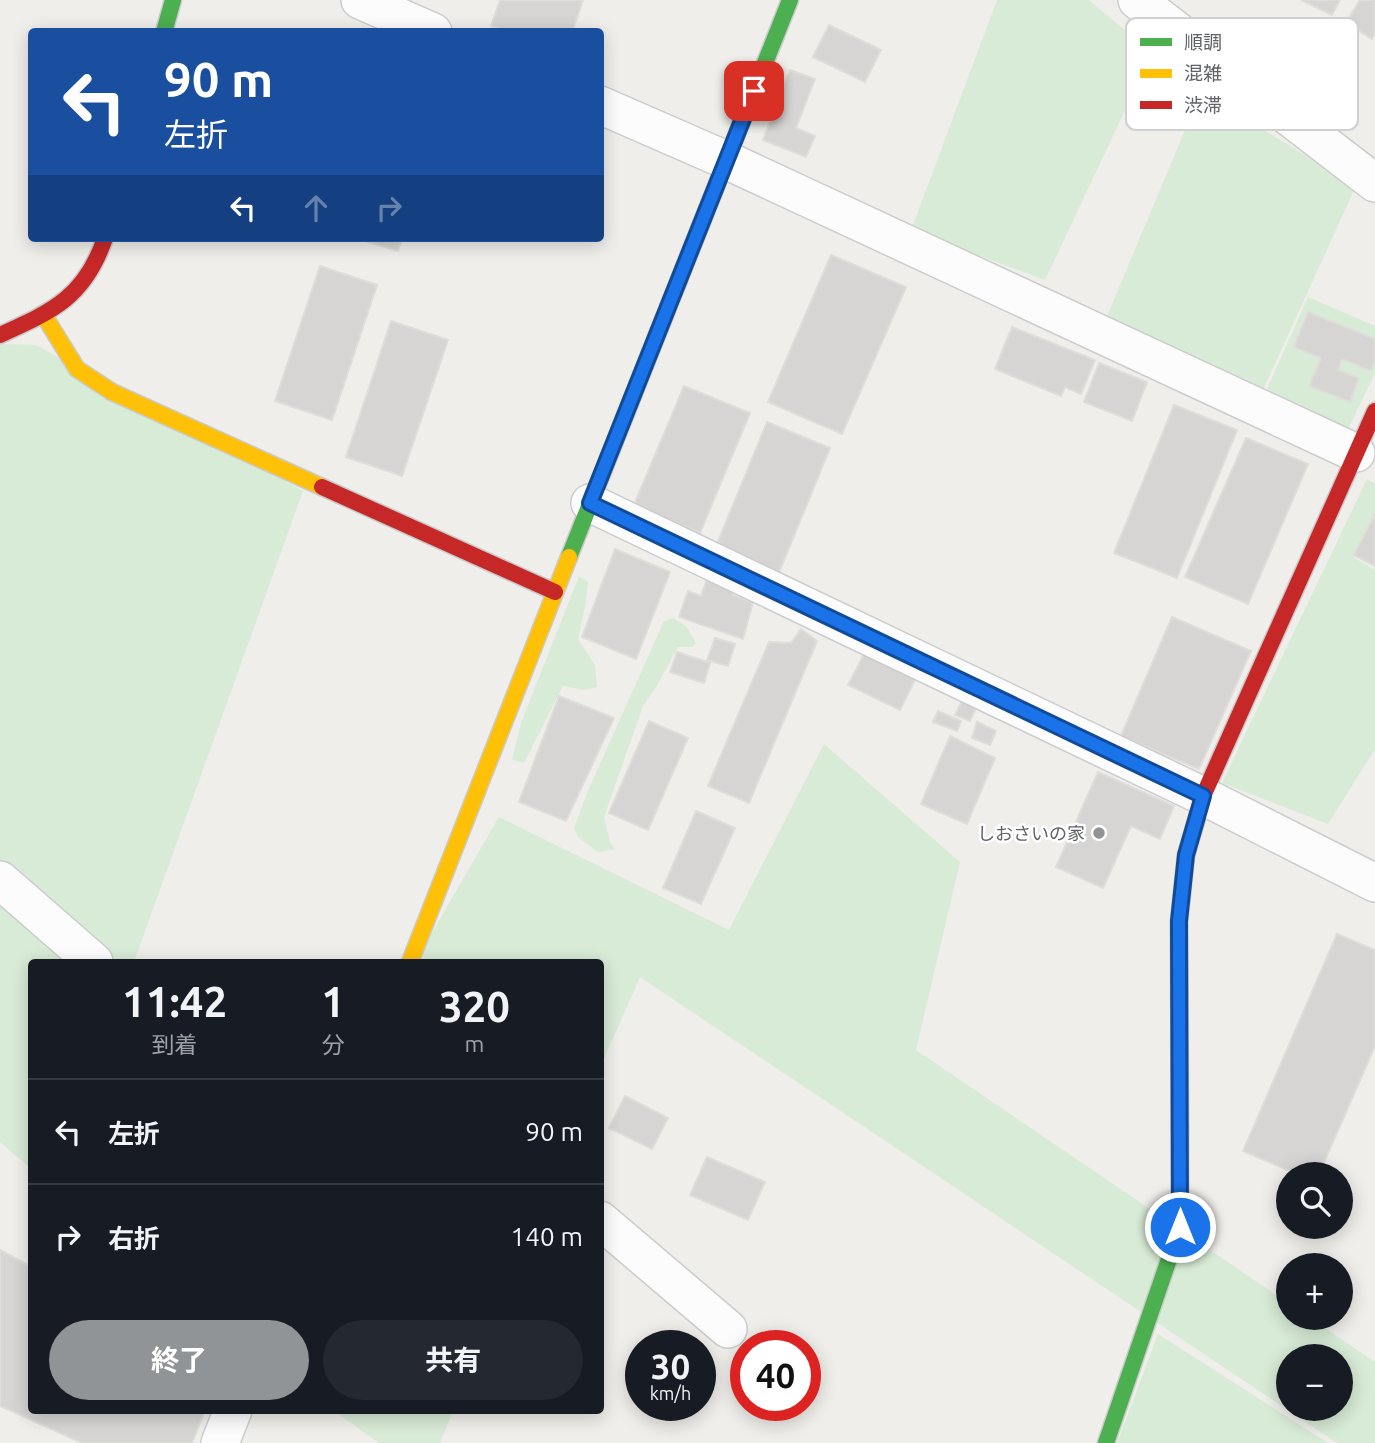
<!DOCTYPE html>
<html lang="ja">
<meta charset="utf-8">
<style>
:root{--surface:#171b24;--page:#242831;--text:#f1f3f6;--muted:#9ea1a6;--line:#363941;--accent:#919496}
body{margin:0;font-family:Ubuntu,"Noto Sans JP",sans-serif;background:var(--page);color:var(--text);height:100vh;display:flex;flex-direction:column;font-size:26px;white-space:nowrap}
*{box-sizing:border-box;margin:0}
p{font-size:23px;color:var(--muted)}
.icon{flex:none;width:38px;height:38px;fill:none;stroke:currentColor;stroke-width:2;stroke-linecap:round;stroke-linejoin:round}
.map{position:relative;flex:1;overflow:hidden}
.details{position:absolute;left:28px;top:959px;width:576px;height:455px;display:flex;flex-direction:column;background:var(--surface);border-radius:7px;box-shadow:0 4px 18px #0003}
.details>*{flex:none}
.guide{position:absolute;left:28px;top:28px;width:576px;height:214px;border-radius:7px;box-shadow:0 4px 18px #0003;background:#1a4fa0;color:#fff;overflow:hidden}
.buttons{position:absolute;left:1276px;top:1162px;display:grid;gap:14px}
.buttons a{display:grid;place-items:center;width:77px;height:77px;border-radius:50%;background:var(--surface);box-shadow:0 4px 18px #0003;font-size:35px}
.speed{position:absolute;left:625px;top:1330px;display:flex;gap:14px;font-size:35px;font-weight:700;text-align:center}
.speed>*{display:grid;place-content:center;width:91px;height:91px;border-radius:50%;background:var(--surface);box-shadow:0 4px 18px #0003;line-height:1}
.speed small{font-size:18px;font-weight:400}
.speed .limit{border:10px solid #d22;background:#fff;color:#111}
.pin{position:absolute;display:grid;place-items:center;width:60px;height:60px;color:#fff;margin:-30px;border-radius:14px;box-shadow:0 4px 10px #0006}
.me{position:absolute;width:77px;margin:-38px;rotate:0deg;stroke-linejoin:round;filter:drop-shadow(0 0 5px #0008)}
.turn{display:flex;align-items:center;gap:24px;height:147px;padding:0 21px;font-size:32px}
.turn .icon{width:91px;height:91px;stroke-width:2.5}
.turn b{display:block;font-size:49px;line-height:60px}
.lanes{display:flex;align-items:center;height:66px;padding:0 21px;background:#0003;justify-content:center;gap:35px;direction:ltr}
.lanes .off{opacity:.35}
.eta{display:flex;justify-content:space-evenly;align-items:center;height:119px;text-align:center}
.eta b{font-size:42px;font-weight:700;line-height:49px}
.button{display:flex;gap:14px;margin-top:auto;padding:14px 21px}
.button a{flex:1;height:80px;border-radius:42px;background:var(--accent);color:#fff;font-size:28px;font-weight:700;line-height:80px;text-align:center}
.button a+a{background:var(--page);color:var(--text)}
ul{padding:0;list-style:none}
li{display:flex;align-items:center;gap:21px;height:105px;padding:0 21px;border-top:2px solid var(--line)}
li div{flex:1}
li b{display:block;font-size:26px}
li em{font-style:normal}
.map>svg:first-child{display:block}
</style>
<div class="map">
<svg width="1375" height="1443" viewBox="0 0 1375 1443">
<rect width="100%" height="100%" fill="#efeeea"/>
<path fill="#d8ebd6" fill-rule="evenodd" d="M 997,0 L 1089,0 L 1152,53 L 1045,280 L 911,230 Z
M 1201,92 L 1356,186 L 1262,392 L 1105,321 Z
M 1308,297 L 1375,326 L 1375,373 L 1348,429 L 1339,432 L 1263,398 Z
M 0,344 L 36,345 L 303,491 L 134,962 L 32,962 L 31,1169 L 0,1142 Z
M 1367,479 L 1375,484 L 1375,512 L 1353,557 L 1375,570 L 1375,749 L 1328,824 L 1222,783 Z
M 579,576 L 588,582 L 585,607 L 578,639 L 595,665 L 597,687 L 584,690 L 563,686 L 524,763 L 512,760 L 521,723 Z
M 673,618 L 686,626 L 696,643 L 692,647 L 678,647 L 655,689 L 643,706 L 604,817 L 610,842 L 615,849 L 598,852 L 578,837 L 574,828 L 587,793 L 664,621 Z
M 824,744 L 960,862 L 916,1050 L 1288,1303 L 1288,1318 L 1310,1318 L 1375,1362 L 1375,1443 L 1337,1443 L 640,977 L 600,1068 L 600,962 L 415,962 L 499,817 L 729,930 ZM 1288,1356 L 1340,1356 L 1340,1409 L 1288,1409 Z
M 1158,1334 L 1328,1443 L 1117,1443 Z
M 334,1411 L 453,1411 L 440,1443 L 379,1443 Z"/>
<path fill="#d6d5d3" stroke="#deddd9" stroke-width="2" d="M 500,0 L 583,0 L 572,32 L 509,32 L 491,26 Z
M 1301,0 L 1340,0 L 1332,15 Z
M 1360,0 L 1375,0 L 1375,34 L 1372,39 L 1346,23 Z
M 829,25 L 881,50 L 865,82 L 813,57 Z
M 790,70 L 815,79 L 796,128 L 815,136 L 806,157 L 763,140 Z
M 355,238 L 402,238 L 398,251 Z
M 831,255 L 906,287 L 842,434 L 768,402 Z
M 320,266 L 377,285 L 332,420 L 275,401 Z
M 1308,312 L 1375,339 L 1375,361 L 1371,371 L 1342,359 L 1338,370 L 1359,378 L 1350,402 L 1309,386 L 1321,358 L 1294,347 Z
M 391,321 L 448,340 L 402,476 L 346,457 Z
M 1012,327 L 1095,360 L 1081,394 L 1065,387 L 1061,396 L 995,369 Z
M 1099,363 L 1147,382 L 1132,421 L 1084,402 Z
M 684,386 L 750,413 L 700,533 L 634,505 Z
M 1174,405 L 1237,430 L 1177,578 L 1114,553 Z
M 767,422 L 830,448 L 778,575 L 715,549 Z
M 1246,438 L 1308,464 L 1248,604 L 1185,577 Z
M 1375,514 L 1375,566 L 1354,555 Z
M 615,549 L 670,572 L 636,659 L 582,637 Z
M 708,576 L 734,586 L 733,595 L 753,602 L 743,639 L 679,617 L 688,591 L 701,596 Z
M 1172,617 L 1251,651 L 1199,769 L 1121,736 Z
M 801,629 L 817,641 L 749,803 L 708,786 L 769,642 L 791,643 Z
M 715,638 L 735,644 L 728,666 L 707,660 Z
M 677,652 L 710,663 L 704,683 L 670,672 Z
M 865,652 L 916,678 L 900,710 L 848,685 Z
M 559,696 L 614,718 L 566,821 L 519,802 Z
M 964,697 L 978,703 L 970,721 L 955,715 Z
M 938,711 L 961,721 L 957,731 L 933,722 Z
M 649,721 L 688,738 L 648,830 L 609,813 Z
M 977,722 L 996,731 L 990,745 L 972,738 Z
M 950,736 L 995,758 L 967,824 L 921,804 Z
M 1098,772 L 1174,806 L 1160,839 L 1131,826 L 1103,888 L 1056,867 Z
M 696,811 L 735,828 L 701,904 L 663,888 Z
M 1337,934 L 1375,950 L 1375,1046 L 1319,1174 L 1297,1174 L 1243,1151 Z
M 625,1096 L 668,1118 L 652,1149 L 609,1128 Z
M 707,1157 L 765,1182 L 748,1220 L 690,1195 Z
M 0,1250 L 32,1267 L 32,1410 L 205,1410 L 192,1443 L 82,1443 L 0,1406 Z"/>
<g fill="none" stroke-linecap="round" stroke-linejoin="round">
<g stroke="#cbcccc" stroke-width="40">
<path id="street" d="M 360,0 L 433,32
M 1137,0 L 1375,183
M 600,105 L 726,160 L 1356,453
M 590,503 L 1203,796 L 1375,883
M 0,880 L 94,962
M 600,1220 L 728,1329
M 220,1443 L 233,1410"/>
</g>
<g stroke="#cacacb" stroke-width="19">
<path id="fast" d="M 164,32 L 173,0
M 569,557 L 790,0
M 1106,1443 L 1180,1227 L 1180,1128"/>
</g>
<g stroke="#cacacb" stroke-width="19">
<path id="slow" d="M 43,314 L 77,369 L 112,392 L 322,487
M 410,962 L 569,557
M 1180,1128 L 1179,921 L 1186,855 L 1204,794"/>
</g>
<g stroke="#cacacb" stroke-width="19">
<path id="jam" d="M 0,335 C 53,311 85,297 105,238
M 322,487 L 555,592
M 1204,794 L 1375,411"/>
</g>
<use href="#street" stroke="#fdfcfc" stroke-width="37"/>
<use href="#fast" stroke="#4caf50" stroke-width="16"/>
<use href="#slow" stroke="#ffc107" stroke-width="16"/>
<use href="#jam" stroke="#c62828" stroke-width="16"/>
</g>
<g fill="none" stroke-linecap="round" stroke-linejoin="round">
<g stroke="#114b97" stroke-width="18">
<path id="route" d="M 754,91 L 590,503 L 1203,796 L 1186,855 L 1179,921 L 1180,1227"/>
</g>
<use href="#route" stroke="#1a73e8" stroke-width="12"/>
</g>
<circle fill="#919496" stroke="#fff" stroke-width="2.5" cx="1099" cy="833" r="7"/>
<g text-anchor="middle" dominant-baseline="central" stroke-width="5" stroke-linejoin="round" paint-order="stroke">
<g font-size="18" fill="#5f6368" stroke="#fff" text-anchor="end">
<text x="1085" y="833">しおさいの家</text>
</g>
</g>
<rect x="1126" y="18" width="232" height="112" rx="10" fill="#fff" stroke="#cfd0d2" stroke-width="2"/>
<rect x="1140" y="38" width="32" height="8" fill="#4caf50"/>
<rect x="1140" y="69" width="32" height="9" fill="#ffc107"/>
<rect x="1140" y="101" width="32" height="8" fill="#c62828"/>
<g font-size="19" fill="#5f6368">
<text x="1184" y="49">順調</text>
<text x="1184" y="80">混雑</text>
<text x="1184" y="112">渋滞</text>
</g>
</svg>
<div class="buttons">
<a><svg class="icon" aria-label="search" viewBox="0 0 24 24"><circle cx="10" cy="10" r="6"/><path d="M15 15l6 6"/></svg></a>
<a>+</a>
<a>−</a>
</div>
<div class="speed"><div>30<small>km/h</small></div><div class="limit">40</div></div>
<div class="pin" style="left:754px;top:91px;background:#d93025"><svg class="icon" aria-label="arrive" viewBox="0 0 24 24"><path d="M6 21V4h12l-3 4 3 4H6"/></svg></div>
<svg class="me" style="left:1180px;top:1227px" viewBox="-20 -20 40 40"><circle r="17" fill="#1a73e8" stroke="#fff" stroke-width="3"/><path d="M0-11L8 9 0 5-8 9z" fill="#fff"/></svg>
<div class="guide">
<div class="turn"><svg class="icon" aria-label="left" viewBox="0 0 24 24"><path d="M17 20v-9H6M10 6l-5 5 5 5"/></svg><div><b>90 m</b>左折</div></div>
<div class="lanes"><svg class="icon" aria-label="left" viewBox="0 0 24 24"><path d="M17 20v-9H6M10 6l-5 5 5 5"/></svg><svg class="icon off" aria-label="ahead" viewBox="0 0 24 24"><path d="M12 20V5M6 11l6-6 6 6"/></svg><svg class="icon off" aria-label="right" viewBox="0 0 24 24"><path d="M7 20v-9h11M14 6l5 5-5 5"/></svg></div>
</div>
<section class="details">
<div class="eta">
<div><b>11:42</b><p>到着</p></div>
<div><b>1</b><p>分</p></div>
<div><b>320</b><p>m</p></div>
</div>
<ul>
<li><svg class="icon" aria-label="left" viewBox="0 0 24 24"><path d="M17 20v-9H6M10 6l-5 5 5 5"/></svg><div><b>左折</b></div><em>90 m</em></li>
<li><svg class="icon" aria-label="right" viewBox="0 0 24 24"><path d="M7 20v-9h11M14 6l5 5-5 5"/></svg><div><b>右折</b></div><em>140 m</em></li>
</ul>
<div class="button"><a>終了</a><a>共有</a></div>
</section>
</div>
